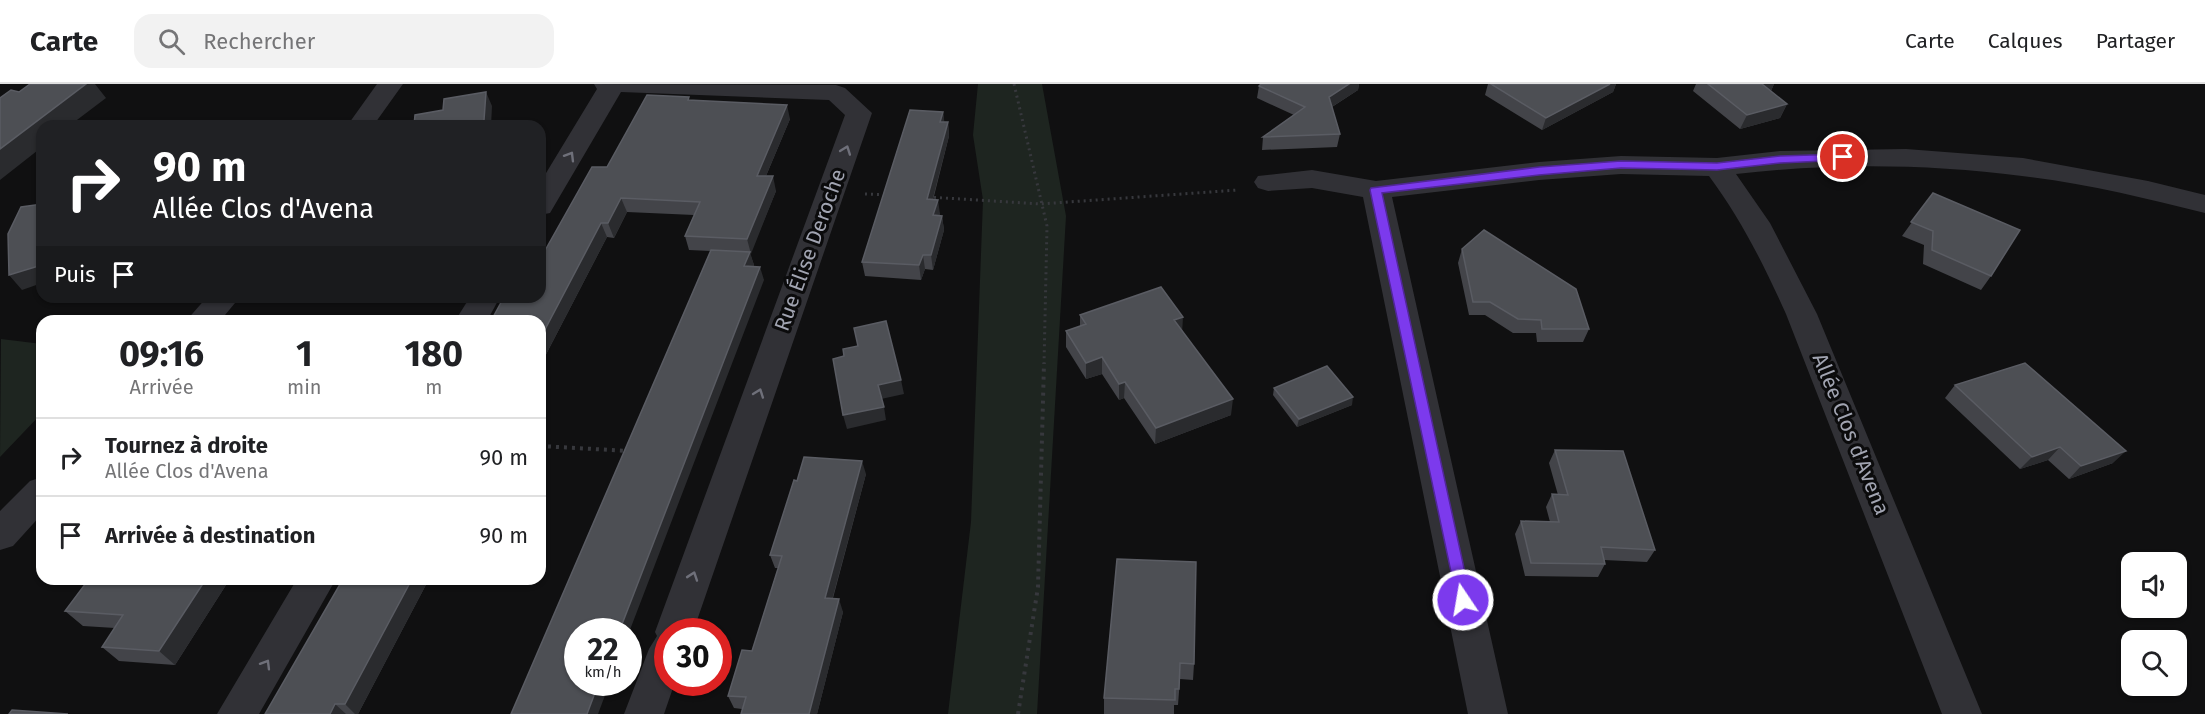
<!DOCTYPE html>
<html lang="fr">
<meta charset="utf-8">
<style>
:root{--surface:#fff;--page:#f2f2f2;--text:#202124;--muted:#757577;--line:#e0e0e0}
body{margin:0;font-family:"Fira Sans",sans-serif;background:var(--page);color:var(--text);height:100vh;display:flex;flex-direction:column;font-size:22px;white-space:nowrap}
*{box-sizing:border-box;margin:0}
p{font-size:20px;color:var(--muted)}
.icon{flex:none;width:33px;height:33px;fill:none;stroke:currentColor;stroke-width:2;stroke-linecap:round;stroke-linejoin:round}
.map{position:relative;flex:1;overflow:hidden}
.panel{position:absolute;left:36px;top:231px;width:510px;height:270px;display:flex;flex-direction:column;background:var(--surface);border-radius:18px;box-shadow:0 2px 4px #0004}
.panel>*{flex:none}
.banner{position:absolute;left:36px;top:36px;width:510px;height:183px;border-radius:18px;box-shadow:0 2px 4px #0004;background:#202124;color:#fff;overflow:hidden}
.buttons{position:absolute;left:2121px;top:468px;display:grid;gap:12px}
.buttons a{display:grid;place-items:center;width:66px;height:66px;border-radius:12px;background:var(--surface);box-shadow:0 2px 4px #0004;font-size:30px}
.speed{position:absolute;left:564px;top:534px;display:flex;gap:12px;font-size:30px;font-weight:700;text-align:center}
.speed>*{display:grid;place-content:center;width:78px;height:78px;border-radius:50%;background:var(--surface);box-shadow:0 2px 4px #0004;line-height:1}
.speed small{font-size:15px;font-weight:400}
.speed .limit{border:9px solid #d22;background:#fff;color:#111}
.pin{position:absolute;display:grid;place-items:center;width:51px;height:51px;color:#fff;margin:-26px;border:3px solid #fff;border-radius:50%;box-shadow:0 2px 6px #0007}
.me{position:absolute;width:66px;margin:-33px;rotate:348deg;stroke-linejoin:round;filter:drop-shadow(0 0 4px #0008)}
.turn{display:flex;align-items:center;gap:21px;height:126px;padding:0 18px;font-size:27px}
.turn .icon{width:78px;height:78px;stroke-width:2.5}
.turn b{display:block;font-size:42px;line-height:51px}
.then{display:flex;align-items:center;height:57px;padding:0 18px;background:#0003;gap:12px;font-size:22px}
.eta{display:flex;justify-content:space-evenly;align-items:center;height:102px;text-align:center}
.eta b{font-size:36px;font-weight:700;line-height:42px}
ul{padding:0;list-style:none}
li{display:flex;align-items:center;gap:18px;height:78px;padding:0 18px;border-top:2px solid var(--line)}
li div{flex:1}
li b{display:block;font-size:22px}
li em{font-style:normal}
header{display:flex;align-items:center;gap:36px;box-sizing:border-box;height:84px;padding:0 30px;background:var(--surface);border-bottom:2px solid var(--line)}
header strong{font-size:28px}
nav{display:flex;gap:33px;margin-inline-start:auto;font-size:21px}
.search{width:420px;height:54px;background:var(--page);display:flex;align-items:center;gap:15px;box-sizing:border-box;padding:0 21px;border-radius:18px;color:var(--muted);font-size:22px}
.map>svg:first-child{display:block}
</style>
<header>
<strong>Carte</strong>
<div class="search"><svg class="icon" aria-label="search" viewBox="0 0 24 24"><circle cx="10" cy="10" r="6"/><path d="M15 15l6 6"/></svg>Rechercher</div>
<nav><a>Carte</a><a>Calques</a><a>Partager</a></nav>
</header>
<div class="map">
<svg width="2205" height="630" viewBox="0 0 2205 630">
<rect width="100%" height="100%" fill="#101011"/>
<path fill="#1e2520" d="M 978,0 L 1042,0 L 1066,132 L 1037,630 L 948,630 L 971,438 L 983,116 L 973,51 Z
M 1,255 L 42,260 L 42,329 L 0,373 Z"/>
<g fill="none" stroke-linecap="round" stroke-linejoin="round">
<path stroke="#37383d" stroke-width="3" stroke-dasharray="2 4" stroke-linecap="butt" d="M 1014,0 L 1047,142 L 1044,280
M 865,110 L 888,111
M 928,113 L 1040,120 L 1238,106"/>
<path stroke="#37383d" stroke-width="4" stroke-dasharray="3 5" stroke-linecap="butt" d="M 540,362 L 629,367
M 1018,630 L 1038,503 L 1044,279"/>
<path fill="#313136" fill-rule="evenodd" d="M 594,0 L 836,1 L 845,4 L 872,29 L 693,548 L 668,548 L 668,598 L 675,598 L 664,630 L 624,630 L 649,565 L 657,552 L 655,548 L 845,31 L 829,16 L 621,8 L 550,129 L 540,131 L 540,99 L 597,5 Z
M 1906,65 L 2023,74 L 2148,97 L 2205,111 L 2205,129 C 2145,114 2084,99 2022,92 C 1928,80 1830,79 1736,90 L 1770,139 L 1817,230 L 1982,630 L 1942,630 L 1786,230 C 1764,181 1741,135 1709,92 L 1621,90 L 1539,96 L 1392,113 L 1508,630 L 1468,630 L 1363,113 L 1312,104 L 1268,107 L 1258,104 L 1254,98 L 1258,92 L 1312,86 L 1376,97 L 1539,78 L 1621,72 L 1717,74 L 1780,67 Z
M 470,213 L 500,213 L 487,237 L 455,237 Z
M 297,495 L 336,495 L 259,630 L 217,630 Z"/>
<path fill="#313136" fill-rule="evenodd" d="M 377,0 L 403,0 L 373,42 L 347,42 Z
M 207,213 L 240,213 L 220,237 L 186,237 Z
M 42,393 L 42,430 L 13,462 L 0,466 L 0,427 L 30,397 Z"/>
</g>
<path fill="#434449" d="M 1261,0 L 1359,0 L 1358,6 L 1332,23 L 1340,50 L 1337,63 L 1262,66 L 1263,53 L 1294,31 L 1257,14 L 1259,2 Z
M 1488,0 L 1616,0 L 1613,8 L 1542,46 L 1485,11 Z
M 1696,0 L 1774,0 L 1771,7 L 1787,20 L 1780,34 L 1740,45 L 1693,7 Z
M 690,16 L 790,35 L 766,92 L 776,107 L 750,170 L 754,181 L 753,183 L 764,196 L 711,167 L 689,166 L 685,152 L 694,131 L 627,128 L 614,154 L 607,153 L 540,282 L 540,237 L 543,170 L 607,83 Z
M 943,28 L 944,38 L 948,38 L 949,52 L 933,116 L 940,130 L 939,131 L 942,132 L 944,146 L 933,186 L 925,185 L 921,196 L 865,192 L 862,178 Z
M 1933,109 L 1991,192 L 1981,206 L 1923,180 L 1924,161 L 1902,152 Z
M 1462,165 L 1589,245 L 1583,258 L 1537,258 L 1536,249 L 1513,249 L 1485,231 L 1469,231 L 1458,179 Z
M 1080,231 L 1182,246 L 1231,331 L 1155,360 L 1124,314 L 1119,316 L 1102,290 L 1086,295 L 1066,263 L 1066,247 L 1080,242 Z
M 1955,301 L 2113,379 L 2069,395 L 2048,376 L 2020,385 L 1945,314 Z
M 1274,304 L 1352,321 L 1297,343 L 1273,311 Z
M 1555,366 L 1655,466 L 1647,478 L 1604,476 L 1605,480 L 1598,493 L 1525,492 L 1515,450 L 1521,437 L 1550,438 L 1546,423 L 1552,410 L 1558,411 L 1549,379 Z
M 866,390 L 833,514 L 843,528 L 817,630 L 741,630 L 742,625 L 734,624 L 728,612 L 752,567 L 778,484 L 775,484 L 770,471 L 797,397 Z
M 1117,475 L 1194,580 L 1193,596 L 1180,595 L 1178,621 L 1174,621 L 1174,630 L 1104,630 L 1104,614 Z
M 429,495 L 358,630 L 265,630 Z
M 226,501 L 175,581 L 119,577 L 102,563 L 115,544 L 83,542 L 65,527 Z"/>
<path fill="#2a2b2e" d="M 86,0 L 95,0 L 106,14 L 69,42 L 42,42 L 42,63 L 0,96 L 0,65 Z
M 1349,0 L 1359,0 L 1358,6 L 1327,26 L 1329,13 Z
M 1610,0 L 1616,0 L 1613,8 L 1542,46 L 1546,34 Z
M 1761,0 L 1774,0 L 1770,9 Z
M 486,8 L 492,22 L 491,42 L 480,42 Z
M 1787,20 L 1780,34 L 1740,45 L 1747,31 Z
M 787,21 L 790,35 L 760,106 L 757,92 Z
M 943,28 L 945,42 L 940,38 Z
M 948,38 L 949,52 L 929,129 L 927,115 Z
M 773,92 L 776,107 L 751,170 L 747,155 Z
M 621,114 L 627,128 L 614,154 L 608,139 Z
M 938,116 L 940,130 L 935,145 L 933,131 Z
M 942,132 L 944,146 L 933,186 L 931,171 Z
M 601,139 L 607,153 L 540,282 L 540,255 Z
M 750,168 L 754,181 L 748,195 L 744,182 Z
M 923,171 L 925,185 L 921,196 L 919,181 Z
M 42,181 L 42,199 L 22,206 L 9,191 Z
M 760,183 L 764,196 L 628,551 L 628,548 L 619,548 Z
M 1183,233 L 1182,250 L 1174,236 Z
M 1102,273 L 1102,290 L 1086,295 L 1086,279 Z
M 901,296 L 904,310 L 881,315 L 878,301 Z
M 1125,298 L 1124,314 L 1119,316 L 1119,300 Z
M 1353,313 L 1352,321 L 1297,343 L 1299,335 Z
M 1233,315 L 1231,331 L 1155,360 L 1156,344 Z
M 884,323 L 886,336 L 847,345 L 843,331 Z
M 2060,363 L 2048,376 L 2020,385 L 2032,373 Z
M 2126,367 L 2113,379 L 2069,395 L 2081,382 Z
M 862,377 L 866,390 L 829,527 L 825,514 Z
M 206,495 L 220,495 L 226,501 L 175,581 L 159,567 Z
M 412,495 L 429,495 L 358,630 L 355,630 L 345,620 Z
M 839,515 L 843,528 L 817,630 L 809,630 Z
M 599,598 L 610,598 L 598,630 L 587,630 Z
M 335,620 L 346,630 L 330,630 Z"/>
<path fill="#4d4f54" stroke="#5a5c63" stroke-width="1.5" d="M 30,0 L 86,0 L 0,65 L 0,14 L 11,6 L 19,8 Z
M 1261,0 L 1349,0 L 1329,13 L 1340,50 L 1263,53 L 1305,23 L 1259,2 Z
M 1491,0 L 1610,0 L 1546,34 Z
M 1708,0 L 1762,0 L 1787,20 L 1747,31 Z
M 486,8 L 484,36 L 480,42 L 414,42 L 415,31 L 443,26 L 444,15 Z
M 647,11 L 689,13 L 688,16 L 787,21 L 757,92 L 773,92 L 747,155 L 685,152 L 700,118 L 621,114 L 608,139 L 601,139 L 540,255 L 540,237 L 491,237 L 504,213 L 540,213 L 540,170 L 543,170 L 592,83 L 607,83 Z
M 910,26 L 943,28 L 940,38 L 948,38 L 927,115 L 938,116 L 933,131 L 942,132 L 931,171 L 923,171 L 919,181 L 862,178 Z
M 1933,109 L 2020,146 L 1991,192 L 1932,166 L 1933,147 L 1911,138 Z
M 42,120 L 42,181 L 9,191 L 8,150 L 21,123 Z
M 1484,146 L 1576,205 L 1589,245 L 1542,245 L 1541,236 L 1518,235 L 1490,218 L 1473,218 L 1462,165 Z
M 711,166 L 750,168 L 744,182 L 760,183 L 619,548 L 578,548 L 578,598 L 599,598 L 587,630 L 511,630 Z
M 1161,203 L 1183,233 L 1174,236 L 1233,315 L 1156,344 L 1125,298 L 1119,300 L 1102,273 L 1086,279 L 1066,247 L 1086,240 L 1080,231 Z
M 886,237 L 901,296 L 878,301 L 884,323 L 843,331 L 833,275 L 844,272 L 843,265 L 858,262 L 854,244 Z
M 2025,279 L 2126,367 L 2081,382 L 2060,363 L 2032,373 L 1955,301 Z
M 1327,282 L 1353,313 L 1299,335 L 1274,304 Z
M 1555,366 L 1623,367 L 1655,466 L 1601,463 L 1605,480 L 1531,479 L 1521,437 L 1559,438 L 1552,410 L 1568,411 Z
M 804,373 L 862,377 L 825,514 L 839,515 L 809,630 L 741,630 L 746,613 L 728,612 L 742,566 L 752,567 L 782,472 L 770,471 L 794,396 L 797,397 Z
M 1117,475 L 1196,478 L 1194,580 L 1180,579 L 1179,605 L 1175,605 L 1175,616 L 1104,614 Z
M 89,495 L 206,495 L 159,567 L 102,563 L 123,531 L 65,527 Z
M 343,495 L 412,495 L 345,620 L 335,620 L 330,630 L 265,630 Z
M 12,626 L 68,630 L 9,630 Z"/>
<defs><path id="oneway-chevron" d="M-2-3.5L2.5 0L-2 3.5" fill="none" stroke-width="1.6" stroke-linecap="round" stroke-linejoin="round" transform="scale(1.5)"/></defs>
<g stroke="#6f707a">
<use href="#oneway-chevron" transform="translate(846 66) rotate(-70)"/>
<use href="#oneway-chevron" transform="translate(570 72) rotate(-59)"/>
<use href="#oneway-chevron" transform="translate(759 309) rotate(-70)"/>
<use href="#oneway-chevron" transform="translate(693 492) rotate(-71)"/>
<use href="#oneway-chevron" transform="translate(266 580) rotate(-59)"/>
</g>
<path fill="#7c3aed" stroke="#51269a" stroke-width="1.5" d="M 1843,70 L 1849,73 L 1847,76 L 1780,79 L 1717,86 L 1621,84 L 1539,91 L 1382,109 L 1471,516 L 1469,521 L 1463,523 L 1458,521 L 1370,106 L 1371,104 L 1539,83 L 1621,77 L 1717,79 L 1780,72 Z"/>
<g text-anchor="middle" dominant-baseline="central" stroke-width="6" stroke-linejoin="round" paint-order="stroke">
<g font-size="21" fill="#a1a4b1" stroke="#0b0b0c">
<text transform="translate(810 166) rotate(-70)">Rue Élise Deroche</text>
<text transform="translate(1851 350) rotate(68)">Allée Clos d'Avena</text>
</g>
</g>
</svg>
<div class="buttons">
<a><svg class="icon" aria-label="sound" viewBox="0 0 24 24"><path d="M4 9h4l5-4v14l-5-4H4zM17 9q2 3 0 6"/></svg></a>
<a><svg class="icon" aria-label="search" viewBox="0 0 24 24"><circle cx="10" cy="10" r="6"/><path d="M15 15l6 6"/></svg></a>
</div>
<div class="speed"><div>22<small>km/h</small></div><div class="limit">30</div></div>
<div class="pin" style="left:1843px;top:73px;background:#d93025"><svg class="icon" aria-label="arrive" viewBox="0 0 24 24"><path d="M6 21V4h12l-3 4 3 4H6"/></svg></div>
<svg class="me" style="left:1463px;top:516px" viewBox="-20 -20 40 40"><circle r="17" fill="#7c3aed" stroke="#fff" stroke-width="3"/><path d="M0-11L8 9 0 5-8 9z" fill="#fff"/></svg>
<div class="banner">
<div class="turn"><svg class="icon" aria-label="right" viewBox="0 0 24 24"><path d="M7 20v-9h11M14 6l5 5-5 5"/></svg><div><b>90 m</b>Allée Clos d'Avena</div></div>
<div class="then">Puis<svg class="icon" aria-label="arrive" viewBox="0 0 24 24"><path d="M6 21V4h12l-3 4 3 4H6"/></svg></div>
</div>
<section class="panel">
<div class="eta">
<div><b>09:16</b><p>Arrivée</p></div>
<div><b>1</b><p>min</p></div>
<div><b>180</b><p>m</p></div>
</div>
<ul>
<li><svg class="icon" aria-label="right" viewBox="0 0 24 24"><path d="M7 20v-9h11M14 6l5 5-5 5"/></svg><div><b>Tournez à droite</b><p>Allée Clos d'Avena</p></div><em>90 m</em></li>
<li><svg class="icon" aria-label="arrive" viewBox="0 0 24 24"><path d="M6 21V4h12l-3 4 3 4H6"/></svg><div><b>Arrivée à destination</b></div><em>90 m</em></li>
</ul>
</section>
</div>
